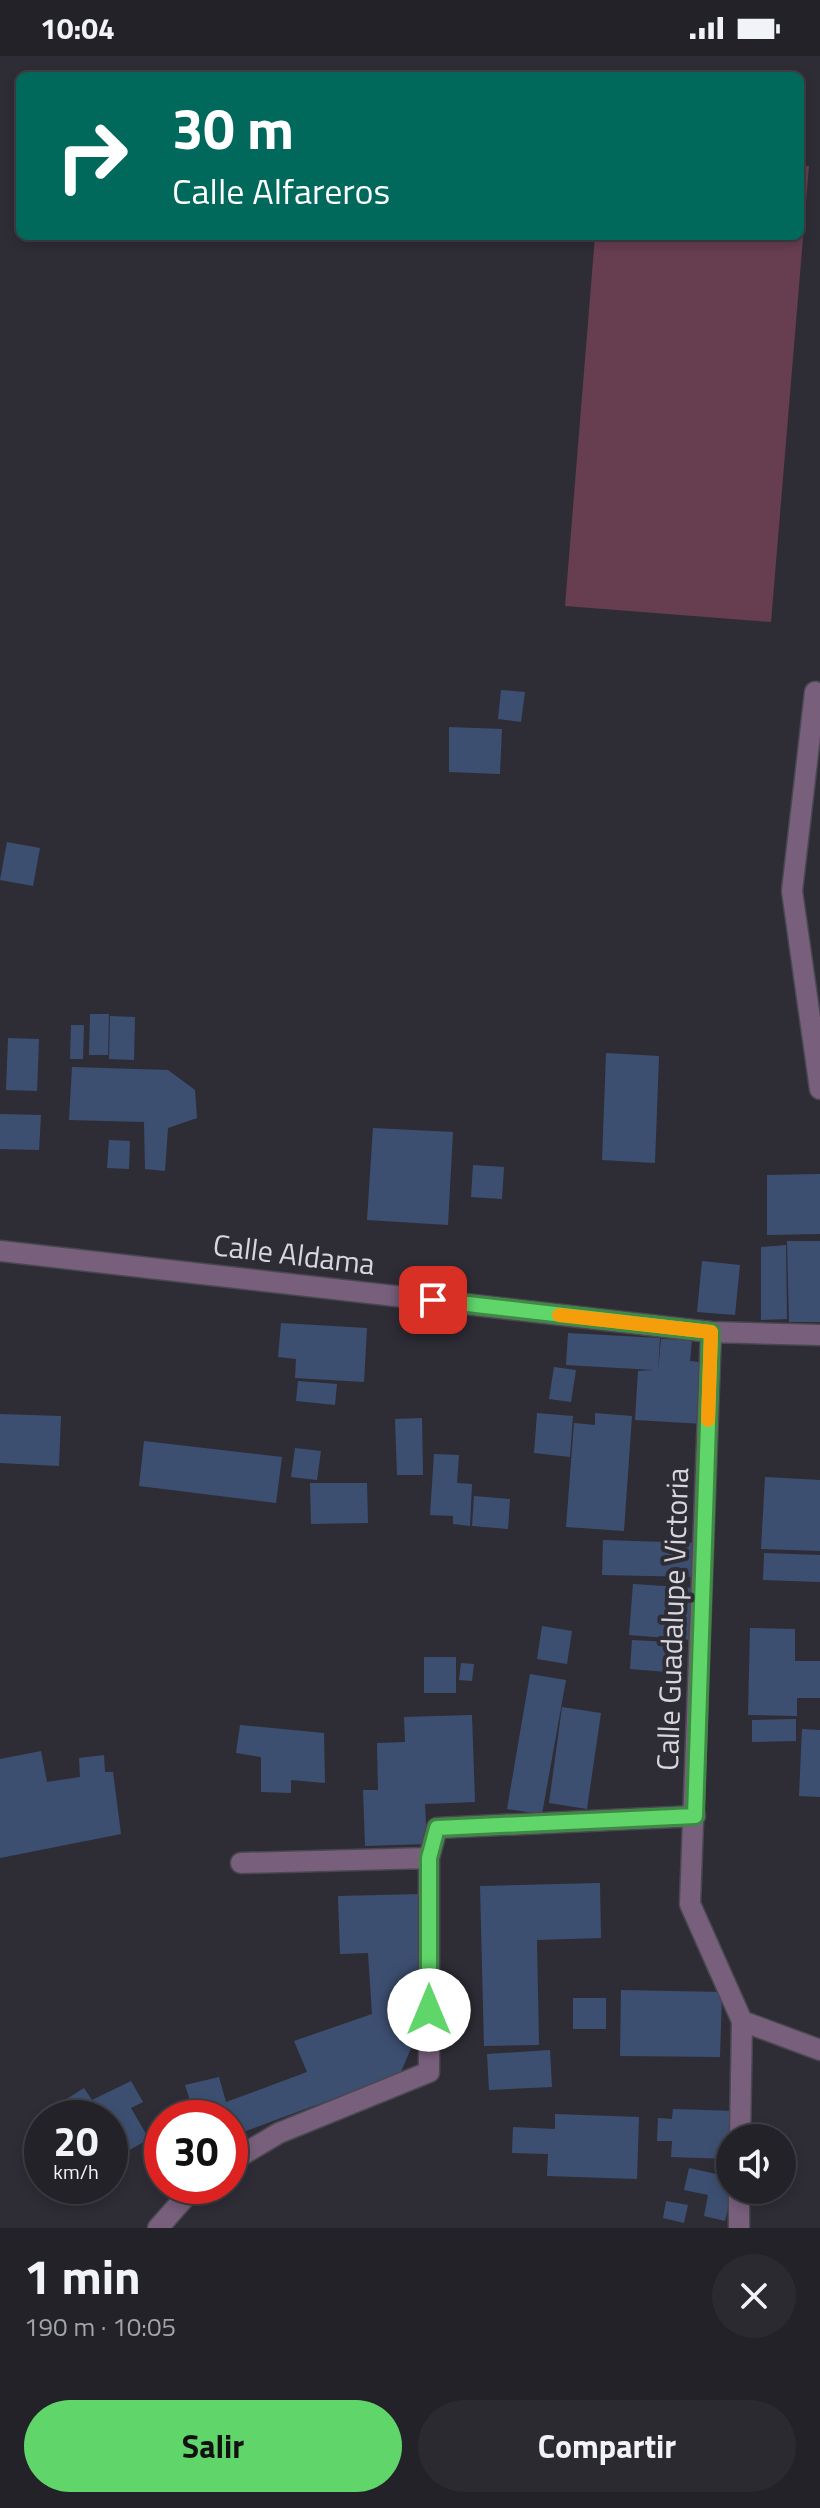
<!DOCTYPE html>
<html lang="es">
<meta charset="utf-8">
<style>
:root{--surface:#222228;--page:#2a2a30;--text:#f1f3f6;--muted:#a2a4a8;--line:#3f3f45;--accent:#60d56a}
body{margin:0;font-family:"Titillium Web",sans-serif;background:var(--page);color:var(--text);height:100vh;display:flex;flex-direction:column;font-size:30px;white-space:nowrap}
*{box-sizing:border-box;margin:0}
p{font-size:26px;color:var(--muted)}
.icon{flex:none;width:44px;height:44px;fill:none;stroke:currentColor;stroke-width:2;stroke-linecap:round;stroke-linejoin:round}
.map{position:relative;height:2172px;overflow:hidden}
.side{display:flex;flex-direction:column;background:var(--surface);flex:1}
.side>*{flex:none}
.hud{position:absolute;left:16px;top:16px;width:788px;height:168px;border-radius:12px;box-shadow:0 4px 12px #0003,0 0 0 2px var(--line);background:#00695c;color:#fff;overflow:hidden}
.buttons{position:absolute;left:716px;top:2068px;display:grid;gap:16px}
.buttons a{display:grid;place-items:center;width:80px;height:80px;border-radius:50%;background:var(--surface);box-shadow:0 4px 12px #0003,0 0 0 2px var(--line);font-size:40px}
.speed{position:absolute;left:24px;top:2044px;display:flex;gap:16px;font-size:40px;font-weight:700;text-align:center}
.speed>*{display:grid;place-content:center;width:104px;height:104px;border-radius:50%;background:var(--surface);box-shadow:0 4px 12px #0003,0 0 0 2px var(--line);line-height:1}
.speed small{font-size:20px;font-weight:400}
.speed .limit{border:12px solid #d22;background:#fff;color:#111}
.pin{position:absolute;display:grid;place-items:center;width:68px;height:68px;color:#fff;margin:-34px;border-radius:16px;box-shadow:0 4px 12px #0006}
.me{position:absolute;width:88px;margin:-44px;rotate:0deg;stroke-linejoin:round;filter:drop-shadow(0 0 6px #0008)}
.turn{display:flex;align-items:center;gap:28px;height:168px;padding:0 24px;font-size:36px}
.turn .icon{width:104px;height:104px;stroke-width:2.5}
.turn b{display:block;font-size:56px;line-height:68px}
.round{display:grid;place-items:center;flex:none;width:84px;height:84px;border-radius:42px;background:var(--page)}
.head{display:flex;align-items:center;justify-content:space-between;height:136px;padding:0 24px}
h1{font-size:48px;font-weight:700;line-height:60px}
.action{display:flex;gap:16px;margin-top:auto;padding:16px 24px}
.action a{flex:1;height:92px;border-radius:48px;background:var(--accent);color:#111;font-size:32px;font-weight:700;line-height:92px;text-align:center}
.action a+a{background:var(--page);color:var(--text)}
.status{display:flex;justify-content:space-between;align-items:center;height:56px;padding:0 40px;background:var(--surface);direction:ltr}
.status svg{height:22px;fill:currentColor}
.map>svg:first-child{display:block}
</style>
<div class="status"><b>10:04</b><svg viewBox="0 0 49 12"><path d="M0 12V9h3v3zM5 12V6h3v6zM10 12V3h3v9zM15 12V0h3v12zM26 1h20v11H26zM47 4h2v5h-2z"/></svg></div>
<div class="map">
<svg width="820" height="2172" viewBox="0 0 820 2172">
<rect width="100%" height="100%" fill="#2e2d36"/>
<path fill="#663e50" d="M 800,110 L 809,110 L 771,566 L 565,550 L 595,180 L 800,180 Z"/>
<path fill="#3d4f71" d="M 501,634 L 525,636 L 521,666 L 498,663 Z
M 449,671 L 502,673 L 500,718 L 449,716 Z
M 7,786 L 40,792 L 33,830 L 0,824 Z
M 90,958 L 109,958 L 108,999 L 89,999 Z
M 110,960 L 135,961 L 134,1004 L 109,1003 Z
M 71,969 L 84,969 L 83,1003 L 70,1003 Z
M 8,982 L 39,983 L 37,1035 L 6,1034 Z
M 606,997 L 659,1000 L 655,1107 L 602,1104 Z
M 72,1011 L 168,1014 L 195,1034 L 197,1062 L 168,1072 L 165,1115 L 145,1113 L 144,1066 L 69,1064 Z
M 0,1058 L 41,1059 L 39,1094 L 0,1093 Z
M 373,1072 L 453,1076 L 448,1169 L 367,1164 Z
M 109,1084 L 130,1085 L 129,1113 L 107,1112 Z
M 473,1109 L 504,1111 L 502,1143 L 471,1141 Z
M 820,1118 L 820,1178 L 767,1179 L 767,1119 Z
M 787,1185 L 820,1185 L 820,1266 L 789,1266 Z
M 786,1189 L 787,1263 L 761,1264 L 761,1191 Z
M 702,1205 L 740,1209 L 735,1259 L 697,1256 Z
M 281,1267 L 367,1272 L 364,1326 L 295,1322 L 296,1303 L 278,1301 Z
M 568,1277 L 660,1282 L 658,1315 L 661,1283 L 692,1284 L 690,1305 L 707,1307 L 704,1368 L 635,1364 L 638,1315 L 654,1314 L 566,1309 Z
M 554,1311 L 576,1314 L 571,1346 L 549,1343 Z
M 298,1325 L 337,1328 L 335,1349 L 296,1345 Z
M 537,1357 L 573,1360 L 570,1401 L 534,1397 Z
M 595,1357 L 632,1360 L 624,1475 L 566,1471 L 574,1367 L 595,1369 Z
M 0,1358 L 61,1360 L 59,1410 L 0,1407 Z
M 422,1362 L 423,1419 L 397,1419 L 395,1363 Z
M 144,1385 L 282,1401 L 276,1447 L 139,1430 Z
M 295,1392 L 321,1395 L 317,1424 L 291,1421 Z
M 434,1398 L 459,1399 L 457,1427 L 472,1428 L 470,1470 L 453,1468 L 453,1460 L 430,1459 Z
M 765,1421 L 820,1424 L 820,1495 L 761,1493 Z
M 310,1427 L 367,1427 L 368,1467 L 311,1468 Z
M 474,1440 L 510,1443 L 508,1473 L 472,1470 Z
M 603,1484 L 697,1487 L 696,1521 L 602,1519 Z
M 764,1497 L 820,1499 L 820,1526 L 763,1524 Z
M 633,1528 L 696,1532 L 692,1584 L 629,1579 Z
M 542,1570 L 572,1575 L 567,1608 L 537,1603 Z
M 750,1572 L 795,1573 L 795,1605 L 820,1605 L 820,1642 L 797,1642 L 797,1660 L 748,1659 Z
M 632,1584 L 670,1586 L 667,1616 L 630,1613 Z
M 424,1601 L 456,1601 L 456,1637 L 424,1637 Z
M 461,1607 L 474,1608 L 472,1625 L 459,1624 Z
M 530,1618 L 566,1624 L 542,1758 L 507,1753 Z
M 562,1651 L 601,1657 L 587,1753 L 549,1747 Z
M 472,1659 L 475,1746 L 425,1748 L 427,1788 L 365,1790 L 363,1734 L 378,1734 L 377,1687 L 405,1686 L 404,1661 Z
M 796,1663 L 796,1685 L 752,1686 L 752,1664 Z
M 240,1669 L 324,1677 L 325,1727 L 291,1724 L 291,1737 L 261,1736 L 261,1701 L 236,1697 Z
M 802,1673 L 820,1674 L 820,1741 L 799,1740 Z
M 41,1695 L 47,1726 L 80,1721 L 79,1702 L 104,1699 L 105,1716 L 113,1716 L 121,1778 L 0,1802 L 0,1703 Z
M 600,1827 L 601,1882 L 537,1884 L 539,1989 L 484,1990 L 480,1830 Z
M 421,1838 L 424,1962 L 400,2018 L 230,2081 L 230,2062 L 196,2062 L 185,2029 L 219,2021 L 226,2046 L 307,2016 L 294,1985 L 372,1958 L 368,1897 L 340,1898 L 338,1840 Z
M 621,1934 L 722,1936 L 720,2001 L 620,2000 Z
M 573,1942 L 606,1942 L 606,1973 L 573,1973 Z
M 550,1994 L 552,2031 L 489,2034 L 487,1998 Z
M 131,2025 L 143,2046 L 131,2052 L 149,2083 L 110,2105 L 110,2062 L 65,2062 L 57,2049 L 84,2032 L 92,2044 Z
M 673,2053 L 736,2055 L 735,2082 L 730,2082 L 730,2103 L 671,2101 L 672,2085 L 657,2085 L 658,2062 L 672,2063 Z
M 555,2058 L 639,2061 L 637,2123 L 547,2120 L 548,2098 L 512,2097 L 513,2071 L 555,2073 Z
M 689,2112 L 730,2121 L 730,2134 L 732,2134 L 725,2165 L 704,2160 L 708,2139 L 684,2134 Z
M 666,2145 L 688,2149 L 684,2167 L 663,2162 Z"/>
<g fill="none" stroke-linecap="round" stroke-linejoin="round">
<g stroke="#494851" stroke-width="23">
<path id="minor" d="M 815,636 L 792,835 L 820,1033
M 0,1195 L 711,1276 L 820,1279
M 711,1276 L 690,1848 L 742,1965 L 740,2082
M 241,1807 L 429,1802
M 742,1965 L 820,1994
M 230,2106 L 279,2077 L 429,2016 L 429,1802 L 437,1772 L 695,1760
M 158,2172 L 195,2130
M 739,2172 L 739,2134"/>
</g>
<use href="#minor" stroke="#785f7c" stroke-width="20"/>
</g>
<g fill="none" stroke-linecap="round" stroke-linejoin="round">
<g stroke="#3e8a45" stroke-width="20">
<path id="route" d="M 429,1954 L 429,1802 L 437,1772 L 695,1760 L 711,1276 L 433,1244"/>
</g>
<use href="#route" stroke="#60d56a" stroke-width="14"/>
<path stroke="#f59e0b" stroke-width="14" d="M 559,1259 L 711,1276 L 708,1364"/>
</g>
<g text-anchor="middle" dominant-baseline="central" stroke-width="8" stroke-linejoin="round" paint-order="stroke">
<g font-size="30" fill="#d8d7dd" stroke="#2e2d36">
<text transform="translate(294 1198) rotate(7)">Calle Aldama</text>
<text transform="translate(672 1563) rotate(-88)">Calle Guadalupe Victoria</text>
</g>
</g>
</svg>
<div class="buttons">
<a><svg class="icon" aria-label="sound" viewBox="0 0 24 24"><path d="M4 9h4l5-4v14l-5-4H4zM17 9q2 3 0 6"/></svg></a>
</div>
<div class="speed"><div>20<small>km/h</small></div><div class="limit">30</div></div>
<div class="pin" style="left:433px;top:1244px;background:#d93025"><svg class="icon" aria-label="arrive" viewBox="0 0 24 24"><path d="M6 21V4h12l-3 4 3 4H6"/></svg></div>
<svg class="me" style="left:429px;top:1954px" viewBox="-20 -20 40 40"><circle r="19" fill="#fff"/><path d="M0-13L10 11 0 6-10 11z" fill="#60d56a"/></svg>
<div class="hud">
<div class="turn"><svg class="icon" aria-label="right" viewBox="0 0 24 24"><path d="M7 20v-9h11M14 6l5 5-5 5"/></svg><div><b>30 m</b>Calle Alfareros</div></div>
</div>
</div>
<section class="side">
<div class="head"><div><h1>1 min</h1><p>190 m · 10:05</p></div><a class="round"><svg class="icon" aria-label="close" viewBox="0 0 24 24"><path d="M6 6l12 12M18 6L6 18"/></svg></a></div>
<div class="action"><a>Salir</a><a>Compartir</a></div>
</section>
